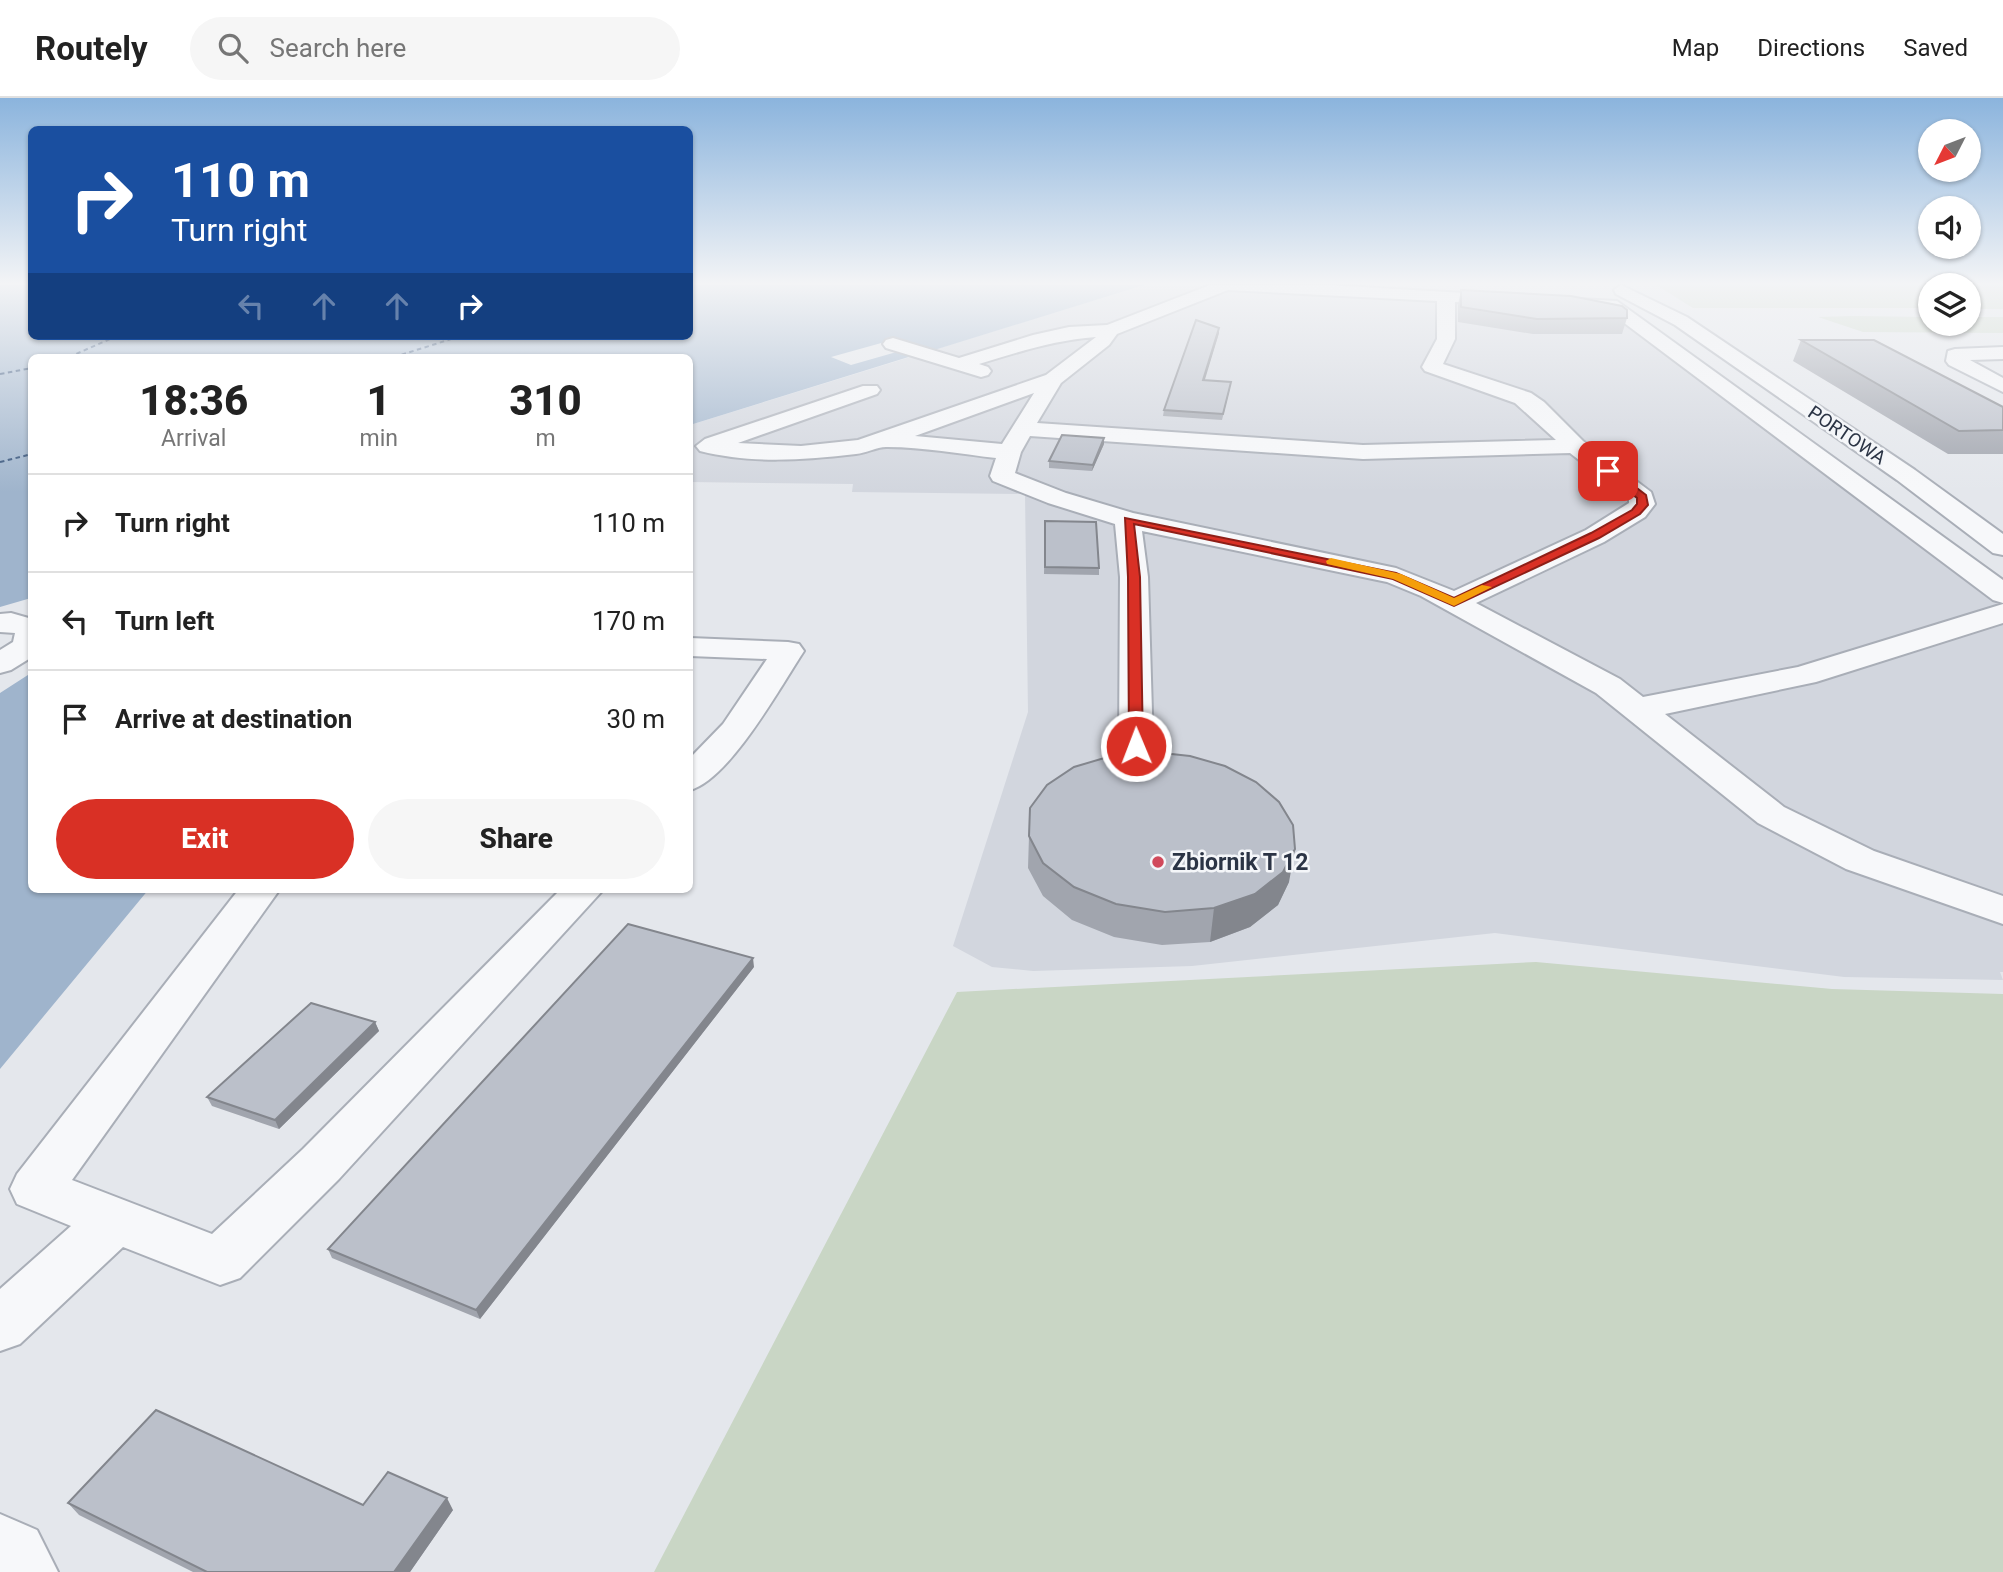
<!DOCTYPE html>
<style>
:root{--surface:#fff;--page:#f6f6f6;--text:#222;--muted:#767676;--line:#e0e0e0;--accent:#d93025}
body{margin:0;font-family:Roboto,sans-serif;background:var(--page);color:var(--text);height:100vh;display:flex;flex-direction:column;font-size:26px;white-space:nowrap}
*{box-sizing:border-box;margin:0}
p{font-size:23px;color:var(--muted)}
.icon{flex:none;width:38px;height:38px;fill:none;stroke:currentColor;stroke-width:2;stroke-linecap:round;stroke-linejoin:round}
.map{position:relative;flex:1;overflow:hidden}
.sheet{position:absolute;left:28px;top:256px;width:665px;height:539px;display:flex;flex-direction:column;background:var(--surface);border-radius:10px;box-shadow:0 2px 5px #0004}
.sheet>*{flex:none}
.banner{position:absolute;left:28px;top:28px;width:665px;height:214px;border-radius:10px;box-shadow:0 2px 5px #0004;background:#1a4fa0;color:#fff;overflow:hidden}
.needle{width:46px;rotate:228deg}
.tools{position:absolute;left:1918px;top:21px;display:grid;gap:14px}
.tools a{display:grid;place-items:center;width:63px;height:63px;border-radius:50%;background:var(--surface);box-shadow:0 2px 5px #0004;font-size:35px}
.pin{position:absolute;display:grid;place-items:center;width:60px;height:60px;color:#fff;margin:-30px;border-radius:14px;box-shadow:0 4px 10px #0006}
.me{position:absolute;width:77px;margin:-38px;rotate:359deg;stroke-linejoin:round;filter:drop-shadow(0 0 5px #0008)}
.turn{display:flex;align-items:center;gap:24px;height:147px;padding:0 28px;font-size:32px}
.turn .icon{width:91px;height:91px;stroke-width:2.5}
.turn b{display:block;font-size:49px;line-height:60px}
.lanes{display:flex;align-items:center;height:66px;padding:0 28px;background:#0003;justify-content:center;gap:35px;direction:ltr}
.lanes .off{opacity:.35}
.eta{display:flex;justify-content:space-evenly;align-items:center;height:119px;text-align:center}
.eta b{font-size:42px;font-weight:800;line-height:49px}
.primary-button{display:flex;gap:14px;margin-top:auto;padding:14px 28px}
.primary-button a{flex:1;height:80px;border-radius:42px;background:var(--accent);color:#fff;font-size:28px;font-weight:800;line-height:80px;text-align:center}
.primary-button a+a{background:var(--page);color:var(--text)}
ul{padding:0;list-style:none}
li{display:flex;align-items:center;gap:21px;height:98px;padding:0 28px;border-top:2px solid var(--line)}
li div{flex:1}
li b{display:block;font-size:26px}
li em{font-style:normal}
header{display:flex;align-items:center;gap:42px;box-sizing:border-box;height:98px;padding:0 35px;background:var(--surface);border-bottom:2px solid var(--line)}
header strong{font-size:33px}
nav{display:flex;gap:38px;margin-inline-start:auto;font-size:24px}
.search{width:490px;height:63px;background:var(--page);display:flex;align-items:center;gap:18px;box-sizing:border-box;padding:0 24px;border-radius:38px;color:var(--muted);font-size:26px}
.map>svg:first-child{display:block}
</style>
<header>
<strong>Routely</strong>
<div class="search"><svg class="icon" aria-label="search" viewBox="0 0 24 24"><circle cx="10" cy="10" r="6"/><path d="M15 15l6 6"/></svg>Search here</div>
<nav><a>Map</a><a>Directions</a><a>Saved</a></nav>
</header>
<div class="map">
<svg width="2003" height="1474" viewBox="0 0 2003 1474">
<rect width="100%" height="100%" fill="#e4e7ec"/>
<path fill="#d2d6de" d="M 1144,187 L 1319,187 L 1616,204 L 2003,484 L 2003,874 L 2000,874 L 2003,882 L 1844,879 L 1495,835 L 1192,868 L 1033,873 L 992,869 L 953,848 L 1028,614 L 1025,396 L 852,394 L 853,386 L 690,384 L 690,327 Z"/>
<path fill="#c9d6c5" d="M 1656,187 L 2003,187 L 2003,211 L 1969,211 L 1969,187 L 1930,187 L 1930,210 L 1693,210 Z
M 1853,218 L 1930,219 L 1930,226 L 1969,226 L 1969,219 L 2003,219 L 2003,235 L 1863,234 L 1818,219 Z
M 1536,864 L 1832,891 L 2003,896 L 2003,1474 L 654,1474 L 957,894 Z"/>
<path fill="#9fb4cc" d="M 0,187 L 31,187 L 32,238 L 690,238 L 690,187 L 1144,187 L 931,253 L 892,242 L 831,259 L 851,267 L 900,253 L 915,257 L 690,327 L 690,259 L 32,259 L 31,500 L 0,509 Z
M 31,575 L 32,791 L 149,791 L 0,971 L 0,595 Z"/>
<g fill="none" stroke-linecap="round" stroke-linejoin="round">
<path stroke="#34527a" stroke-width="2" stroke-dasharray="4.5 3.5" stroke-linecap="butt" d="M 69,259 L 117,238
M 394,259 L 461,238
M 0,276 L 32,270
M 0,364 L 32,356"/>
<g stroke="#a9aeb7" stroke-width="4">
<path id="minor" d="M 1210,187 L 1327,187 L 1517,198 L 1520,202 L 1517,206 L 1511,207 L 1455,204 L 1455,241 L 1443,266 L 1531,295 L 1544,304 L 1583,343 L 1651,394 L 1655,406 L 1645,419 L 1604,444 L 1476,505 L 1620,581 L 1643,599 L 1798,569 L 2003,506 L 2003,525 L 1816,584 L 1665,616 L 1784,709 L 1874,753 L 2003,798 L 2003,826 L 1846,771 L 1758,725 L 1596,595 L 1421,498 L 1387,484 L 1142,433 L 1148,479 L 1153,648 L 1148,655 L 1136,658 L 1124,655 L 1119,648 L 1120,479 L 1115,426 L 1048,405 L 993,383 L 990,378 L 996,360 C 960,356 923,349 888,349 C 878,348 867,355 856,356 C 804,362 751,366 700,353 L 696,348 L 705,341 L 863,288 L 877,288 L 880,292 L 877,296 L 738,345 L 801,348 L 858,342 L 1046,277 L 1096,239 C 1055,242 1018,254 979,266 L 988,269 L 991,273 L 988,277 L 981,279 L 886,250 L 883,246 L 886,242 L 893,240 L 959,260 L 1033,237 L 1069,229 L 1107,227 ZM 1228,192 L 1437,203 L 1437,241 L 1422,269 L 1425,273 L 1515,305 L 1556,342 L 1363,347 L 1037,325 L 1061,285 L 1109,247 L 1117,236 ZM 1034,295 L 1002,346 L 915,338 ZM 1030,338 L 1363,361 L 1570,355 L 1629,401 L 1629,405 L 1586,432 L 1454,493 L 1396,470 L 1133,415 L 1066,395 L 1015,375 L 1021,354 Z
M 1621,187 L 1687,219 L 1915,372 L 2003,436 L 2003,457 L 1993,455 L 1897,382 L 1675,227 L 1616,196 L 1614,192 Z
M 1579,201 L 1617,203 L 2003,482 L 2003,505 L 1993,502 L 1607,212 L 1573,210 L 1570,206 Z
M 2003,249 L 2003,261 L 1970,262 L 2003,280 L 2003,294 L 1949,267 L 1946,263 L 1948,253 L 1955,251 Z
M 11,515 L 32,521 L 32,559 L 11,572 L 0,575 L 0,552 L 13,544 L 15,535 L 0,534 L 0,516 Z
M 690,540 L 788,544 L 799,546 L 804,553 C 781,588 729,682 690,692 L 690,660 L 723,626 L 767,561 L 690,558 Z
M 239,791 L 280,791 L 72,1082 L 212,1136 L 303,1051 L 561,791 L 604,791 L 339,1081 L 240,1180 L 220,1187 L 123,1149 L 20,1246 L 0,1253 L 0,1191 L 71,1128 L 17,1106 L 10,1091 L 17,1076 Z
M 0,1416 L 37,1432 L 58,1474 L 0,1474 Z"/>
</g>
<use href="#minor" fill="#f7f8fa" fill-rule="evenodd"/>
</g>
<path fill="#a1a5ae" d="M 1461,192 L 1627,220 L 1622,236 L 1533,236 L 1458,224 L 1458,207 Z
M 1219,230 L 1219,235 L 1204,282 L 1230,290 L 1222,322 L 1163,318 L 1164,312 Z
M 1801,242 L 2003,309 L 2003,356 L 1948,356 L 1793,263 Z
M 1104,346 L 1092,373 L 1049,370 L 1049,363 Z
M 1045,423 L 1099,470 L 1099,477 L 1044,476 Z
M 1029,738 L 1289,784 L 1278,807 L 1250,829 L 1210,844 L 1162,847 L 1114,839 L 1072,822 L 1043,798 L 1028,770 Z
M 754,869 L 480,1221 L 332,1160 L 328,1151 Z
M 375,924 L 379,933 L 279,1031 L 212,1008 L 207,999 Z
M 68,1405 L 363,1407 L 453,1412 L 410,1474 L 193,1474 L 79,1417 Z"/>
<path fill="#83868d" d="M 1219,230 L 1219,235 L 1203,288 L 1203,282 Z
M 1104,340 L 1104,346 L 1092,373 L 1093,367 Z
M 1295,751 L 1289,784 L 1278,807 L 1250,829 L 1210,844 L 1214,810 Z
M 753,860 L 754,869 L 480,1221 L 476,1212 Z
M 375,924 L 379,933 L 279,1031 L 275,1022 Z
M 447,1400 L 453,1412 L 410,1474 L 394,1474 Z"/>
<path fill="#bbc0ca" stroke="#83868d" stroke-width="2" d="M 1461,192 L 1571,198 L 1622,208 L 1627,212 L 1627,220 L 1537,221 L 1461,209 Z
M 1196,222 L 1219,230 L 1203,282 L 1231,284 L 1223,316 L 1164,312 Z
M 1801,242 L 1874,242 L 2003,309 L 2003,332 L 1959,333 Z
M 1062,337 L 1104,340 L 1093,367 L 1049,363 Z
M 1045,423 L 1096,424 L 1099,470 L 1045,469 Z
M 1153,654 L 1190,658 L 1225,668 L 1256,684 L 1279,704 L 1293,727 L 1295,751 L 1283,774 L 1255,796 L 1214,810 L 1165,814 L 1116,806 L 1074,789 L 1043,765 L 1029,738 L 1030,710 L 1047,687 L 1074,669 L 1111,658 Z
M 628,826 L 753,860 L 476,1212 L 328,1151 Z
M 311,905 L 375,924 L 275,1022 L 207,999 Z
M 156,1312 L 363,1407 L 388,1374 L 447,1400 L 394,1474 L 207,1474 L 68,1405 Z"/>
<linearGradient id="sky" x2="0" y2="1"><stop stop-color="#8bb4dd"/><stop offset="0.47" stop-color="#f3f4f6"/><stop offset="1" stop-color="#f3f4f6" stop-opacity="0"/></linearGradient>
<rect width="2003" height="394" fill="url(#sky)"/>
<path fill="#d93025" stroke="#8d1f18" stroke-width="2" d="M 1605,371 L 1612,371 L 1646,397 L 1648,407 L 1640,416 L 1599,440 L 1454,508 L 1393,481 L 1134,426 L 1140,479 L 1143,648 L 1136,653 L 1129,648 L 1128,479 L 1125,420 L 1396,475 L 1454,500 L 1591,435 L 1632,412 L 1637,406 L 1637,400 L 1605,375 Z"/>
<path fill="#f59e0b" d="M 1331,460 L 1401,476 L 1454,500 L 1482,487 L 1492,489 L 1454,508 L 1393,481 L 1327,466 L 1326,463 Z"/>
<circle fill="#d1495b" stroke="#f4f6f9" stroke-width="2.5" cx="1158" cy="764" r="7"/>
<g text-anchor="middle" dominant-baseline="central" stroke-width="5" stroke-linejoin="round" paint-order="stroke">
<g font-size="19" fill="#2b3445" stroke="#f4f6f9">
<text transform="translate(1847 337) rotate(34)">PORTOWA</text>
</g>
<g font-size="23" font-weight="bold" fill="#2b3445" stroke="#f4f6f9" text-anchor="start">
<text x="1172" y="764">Zbiornik T 12</text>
</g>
</g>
</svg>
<div class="tools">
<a><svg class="needle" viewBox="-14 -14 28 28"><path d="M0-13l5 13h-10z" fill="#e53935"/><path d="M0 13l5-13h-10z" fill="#767676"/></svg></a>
<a><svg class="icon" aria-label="sound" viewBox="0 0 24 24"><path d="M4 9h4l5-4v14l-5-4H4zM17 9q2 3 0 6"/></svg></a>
<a><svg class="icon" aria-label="layers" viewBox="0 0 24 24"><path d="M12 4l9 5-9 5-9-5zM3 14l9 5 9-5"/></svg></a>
</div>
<div class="pin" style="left:1608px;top:373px;background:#d93025"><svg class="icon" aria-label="arrive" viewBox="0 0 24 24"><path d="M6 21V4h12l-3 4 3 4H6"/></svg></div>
<svg class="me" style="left:1136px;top:648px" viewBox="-20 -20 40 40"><circle r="17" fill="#d93025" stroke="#fff" stroke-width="3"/><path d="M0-11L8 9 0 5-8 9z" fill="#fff"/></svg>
<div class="banner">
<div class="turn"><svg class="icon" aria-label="right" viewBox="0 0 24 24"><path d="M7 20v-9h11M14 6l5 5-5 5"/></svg><div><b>110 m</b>Turn right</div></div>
<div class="lanes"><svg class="icon off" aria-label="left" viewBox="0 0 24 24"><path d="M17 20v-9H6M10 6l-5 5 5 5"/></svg><svg class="icon off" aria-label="ahead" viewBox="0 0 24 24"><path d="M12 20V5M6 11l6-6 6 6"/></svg><svg class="icon off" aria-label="ahead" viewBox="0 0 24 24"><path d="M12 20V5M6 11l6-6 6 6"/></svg><svg class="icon" aria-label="right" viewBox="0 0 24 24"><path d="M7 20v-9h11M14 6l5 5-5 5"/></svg></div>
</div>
<section class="sheet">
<div class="eta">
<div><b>18:36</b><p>Arrival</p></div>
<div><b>1</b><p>min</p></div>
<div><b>310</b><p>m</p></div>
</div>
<ul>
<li><svg class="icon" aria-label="right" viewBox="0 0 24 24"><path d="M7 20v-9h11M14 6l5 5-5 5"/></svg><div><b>Turn right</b></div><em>110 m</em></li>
<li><svg class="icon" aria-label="left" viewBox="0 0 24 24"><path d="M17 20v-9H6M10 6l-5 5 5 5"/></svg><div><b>Turn left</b></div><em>170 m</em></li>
<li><svg class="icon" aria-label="arrive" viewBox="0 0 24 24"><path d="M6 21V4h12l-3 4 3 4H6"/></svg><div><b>Arrive at destination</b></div><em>30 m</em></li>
</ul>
<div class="primary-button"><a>Exit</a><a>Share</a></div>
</section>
</div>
